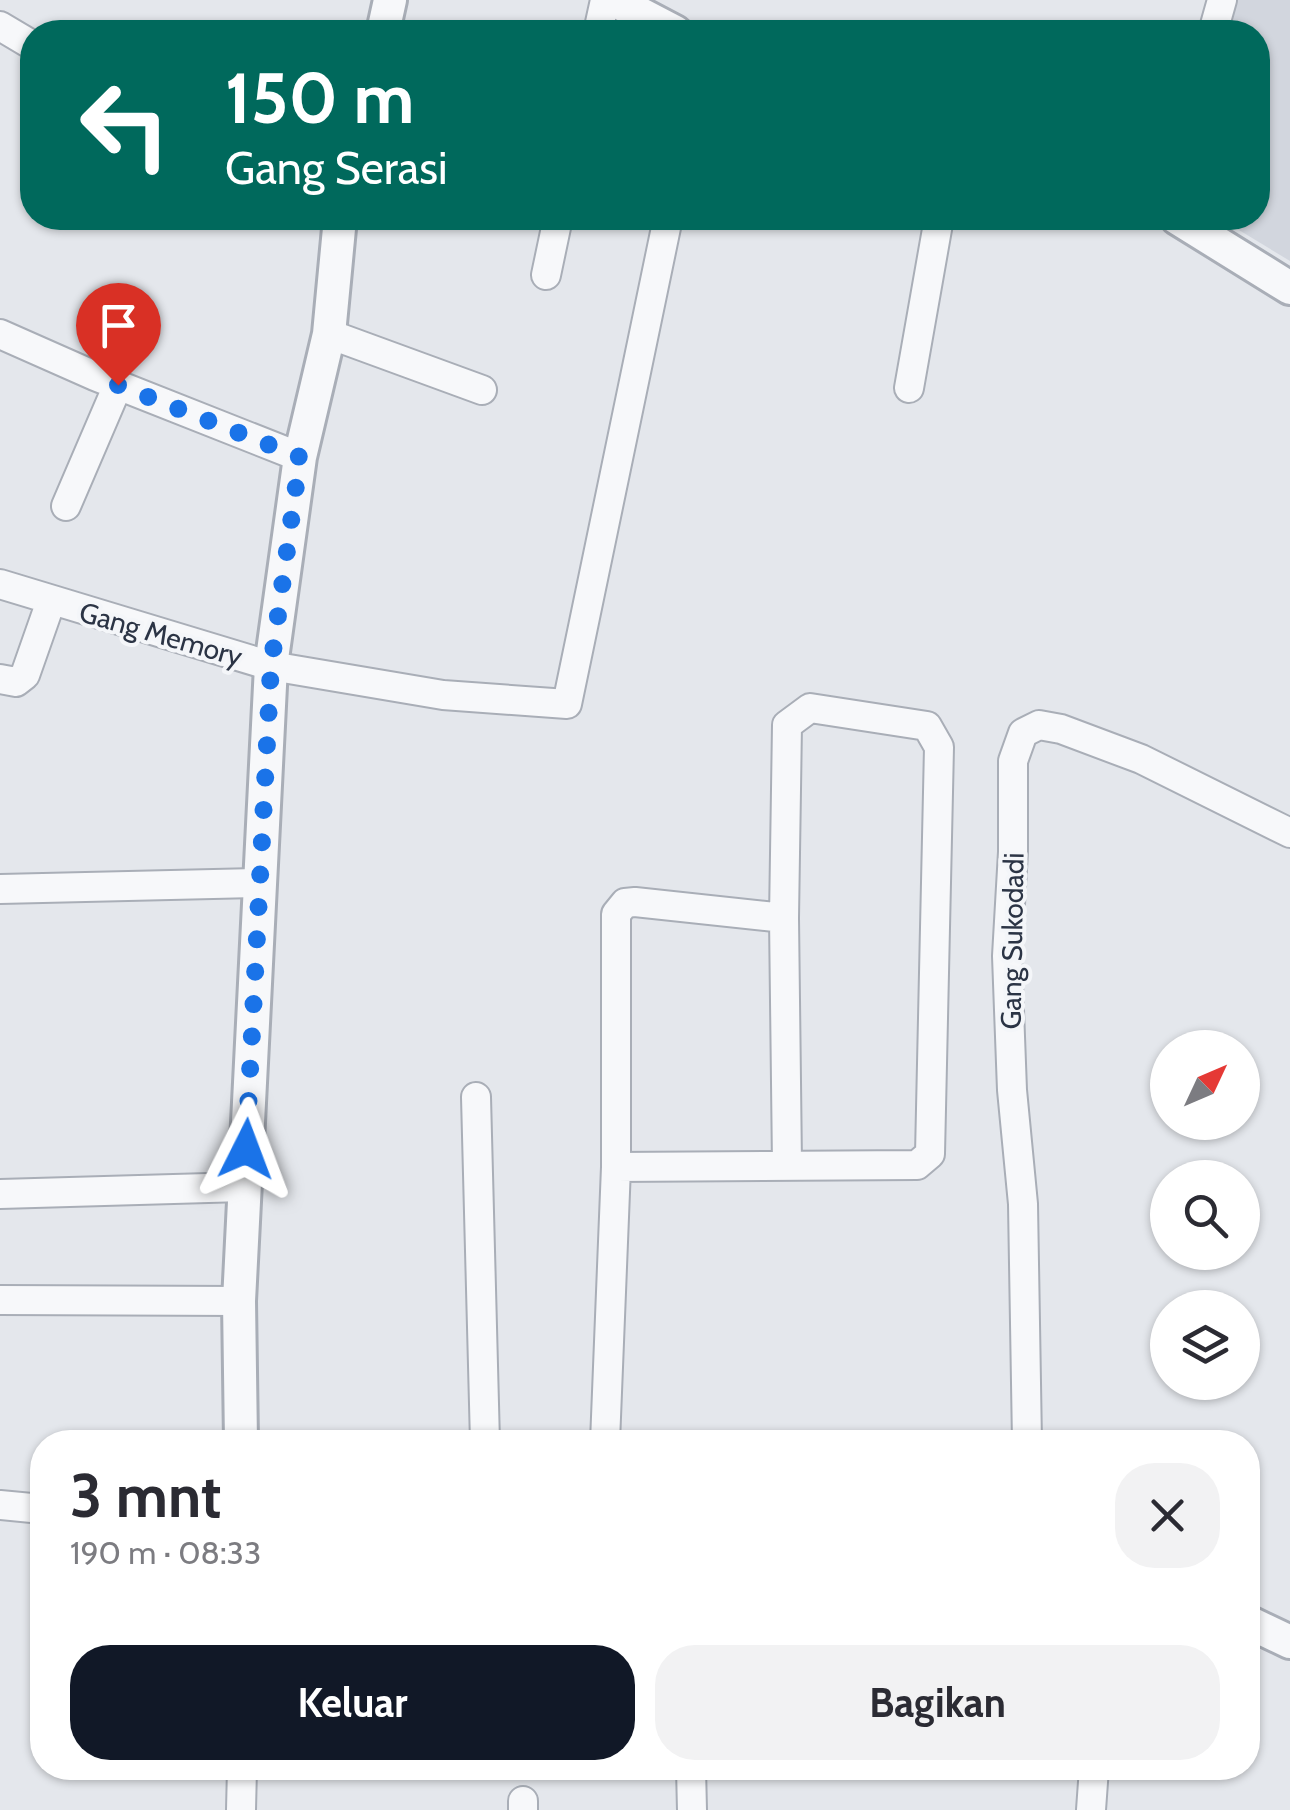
<!DOCTYPE html>
<html lang="id">
<meta charset="utf-8">
<style>
:root{--surface:#fff;--page:#f2f2f3;--text:#2b2b33;--muted:#7c7c81;--accent:#111827}
body{margin:0;font-family:Cabin,sans-serif;background:var(--page);color:var(--text);height:100vh;display:flex;flex-direction:column;font-size:38px;white-space:nowrap}
*{box-sizing:border-box;margin:0}
p{font-size:32px;color:var(--muted)}
.icon{flex:none;width:55px;height:55px;fill:none;stroke:currentColor;stroke-width:2;stroke-linecap:round;stroke-linejoin:round}
.map{position:relative;flex:1;overflow:hidden}
.panel{position:absolute;left:30px;top:1430px;width:1230px;height:350px;display:flex;flex-direction:column;background:var(--surface);border-radius:40px;box-shadow:0 2px 8px #0004}
.panel>*{flex:none}
.hud{position:absolute;left:20px;top:20px;width:1250px;height:210px;border-radius:40px;box-shadow:0 2px 8px #0004;background:#00695c;color:#fff;overflow:hidden}
.needle{width:65px;rotate:46deg}
.controls{position:absolute;left:1150px;top:1030px;display:grid;gap:20px}
.controls a{display:grid;place-items:center;width:110px;height:110px;border-radius:50%;background:var(--surface);box-shadow:0 2px 8px #0004;font-size:50px}
.pin{position:absolute;display:grid;place-items:center;width:85px;height:85px;color:#fff;margin:-102px -42px;border-radius:50% 50% 50% 0;rotate:-45deg;box-shadow:0 0 10px #0007}
.pin .icon{rotate:45deg}
.me{position:absolute;width:110px;margin:-55px;rotate:3deg;stroke-linejoin:round;filter:drop-shadow(0 0 8px #0008)}
.turn{display:flex;align-items:center;gap:35px;height:210px;padding:0 40px;font-size:45px}
.turn .icon{width:130px;height:130px;stroke-width:2.5}
.turn b{display:block;font-size:70px;line-height:85px}
.round{display:grid;place-items:center;flex:none;width:105px;height:105px;border-radius:40px;background:var(--page)}
.overview{display:flex;align-items:center;justify-content:space-between;height:170px;padding:0 40px}
h1{font-size:60px;font-weight:700;line-height:75px}
.cta{display:flex;gap:20px;margin-top:auto;padding:20px 40px}
.cta a{flex:1;height:115px;border-radius:40px;background:var(--accent);color:#fff;font-size:40px;font-weight:700;line-height:115px;text-align:center}
.cta a+a{background:var(--page);color:var(--text)}
.map>svg:first-child{display:block}
</style>
<div class="map">
<svg width="1290" height="1810" viewBox="0 0 1290 1810">
<rect width="100%" height="100%" fill="#e4e7ec"/>
<path fill="#d2d6de" d="M 1218,0 L 1290,0 L 1290,261 L 1219,218 L 1258,218 L 1258,32 L 1210,32 Z"/>
<g fill="none" stroke-linecap="round" stroke-linejoin="round">
<g stroke="#a9aeb7" stroke-width="32">
<path id="minor" d="M 0,26 L 32,45
M 598,32 L 605,0
M 1213,32 L 1222,0
M 546,275 L 558,218
M 0,334 L 95,376 L 300,457
M 329,334 L 482,390
M 909,388 L 939,218
M 66,506 L 118,385
M 0,584 L 271,666 L 443,695 L 567,704 L 668,218
M 0,679 L 16,682 L 25,675 L 51,601
M 0,889 L 261,883
M 784,918 L 787,1164
M 476,1097 L 485,1442
M 0,1194 L 243,1187
M 0,1300 L 239,1301
M 605,1442 L 616,1167 L 616,914 L 625,903 L 635,902 L 784,918 L 787,725 L 810,708 L 927,726 L 939,747 L 930,1154 L 917,1165 L 616,1167
M 1027,1442 L 1023,1204 L 1012,1090 L 1007,956 L 1013,852 L 1013,761 L 1023,733 L 1039,725 L 1061,729 L 1141,759 L 1290,833
M 0,1505 L 42,1509
M 691,1768 L 692,1810
M 523,1801 L 523,1810
M 241,1810 L 242,1768
M 1091,1810 L 1094,1768"/>
</g>
<g stroke="#a9aeb7" stroke-width="38">
<path id="tertiary" d="M 614,0 L 675,32
M 383,32 L 390,0
M 1177,218 L 1290,288
M 241,1442 L 239,1301 L 271,666 L 300,457 L 329,334 L 340,218
M 1248,1622 L 1290,1642"/>
</g>
<use href="#minor" stroke="#f7f8fa" stroke-width="28"/>
<use href="#tertiary" stroke="#f7f8fa" stroke-width="32"/>
</g>
<g fill="none" stroke-linecap="round" stroke-linejoin="round">
<path stroke="#1a73e8" stroke-width="18" stroke-dasharray="0 32.4" d="M 118,385 L 300,457 L 271,666 L 246,1149"/>
</g>
<g text-anchor="middle" dominant-baseline="central" stroke-width="8" stroke-linejoin="round" paint-order="stroke">
<g font-size="28" fill="#2b3445" stroke="#f4f6f9">
<text transform="translate(161 634) rotate(16)">Gang Memory</text>
<text transform="translate(1012 941) rotate(-89)">Gang Sukodadi</text>
</g>
</g>
</svg>
<div class="controls">
<a><svg class="needle" viewBox="-14 -14 28 28"><path d="M0-13l5 13h-10z" fill="#e53935"/><path d="M0 13l5-13h-10z" fill="#7c7c81"/></svg></a>
<a><svg class="icon" aria-label="search" viewBox="0 0 24 24"><circle cx="10" cy="10" r="6"/><path d="M15 15l6 6"/></svg></a>
<a><svg class="icon" aria-label="layers" viewBox="0 0 24 24"><path d="M12 4l9 5-9 5-9-5zM3 14l9 5 9-5"/></svg></a>
</div>
<div class="pin" style="left:118px;top:385px;background:#d93025"><svg class="icon" aria-label="arrive" viewBox="0 0 24 24"><path d="M6 21V4h12l-3 4 3 4H6"/></svg></div>
<svg class="me" style="left:246px;top:1149px" viewBox="-20 -20 40 40"><path d="M0-17L14 15 0 8-14 15z" fill="#1a73e8" stroke="#fff" stroke-width="4"/></svg>
<div class="hud">
<div class="turn"><svg class="icon" aria-label="left" viewBox="0 0 24 24"><path d="M17 20v-9H6M10 6l-5 5 5 5"/></svg><div><b>150 m</b>Gang Serasi</div></div>
</div>
<section class="panel">
<div class="overview"><div><h1>3 mnt</h1><p>190 m · 08:33</p></div><a class="round"><svg class="icon" aria-label="close" viewBox="0 0 24 24"><path d="M6 6l12 12M18 6L6 18"/></svg></a></div>
<div class="cta"><a>Keluar</a><a>Bagikan</a></div>
</section>
</div>
